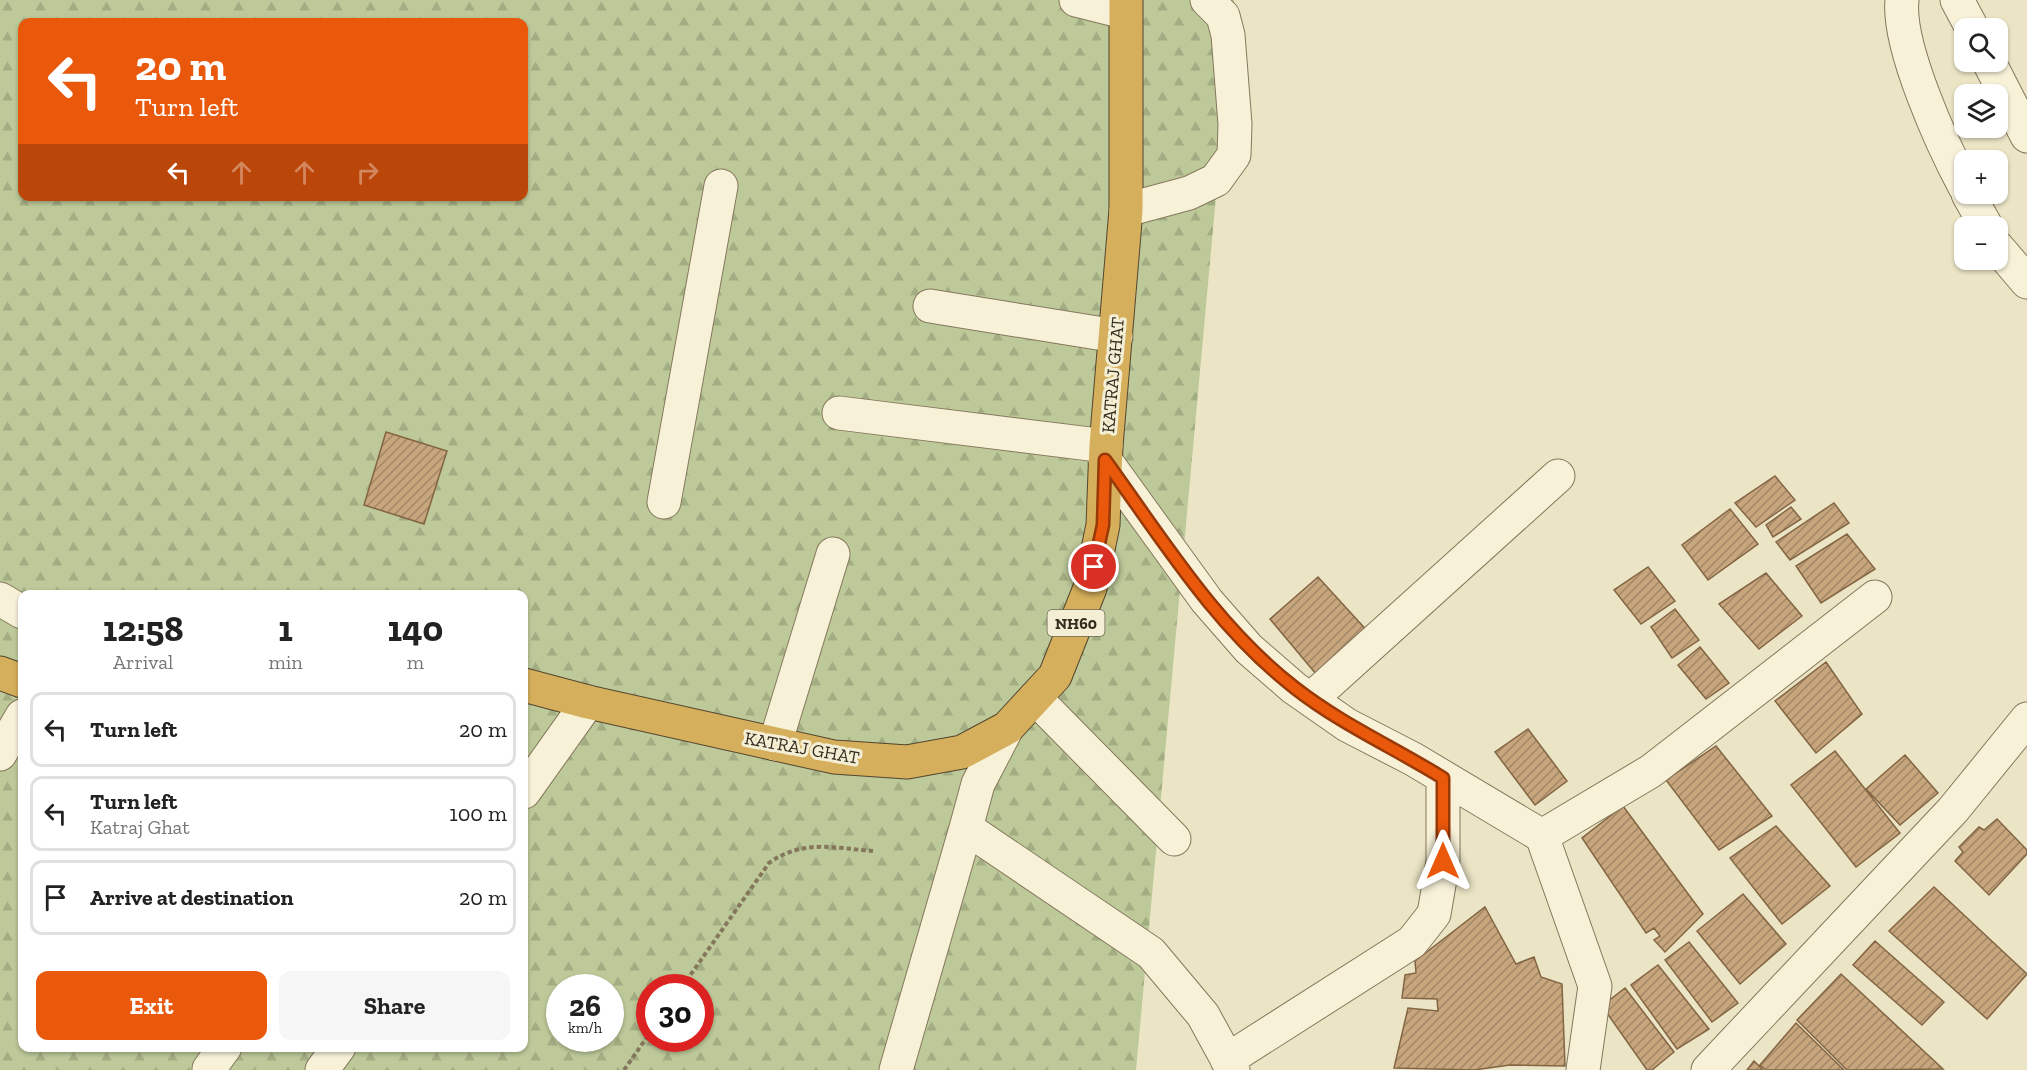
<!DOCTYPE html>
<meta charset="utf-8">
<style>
:root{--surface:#fff;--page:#f6f6f6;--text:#222;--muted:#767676;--line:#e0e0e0;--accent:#ea580c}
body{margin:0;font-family:"Zilla Slab",serif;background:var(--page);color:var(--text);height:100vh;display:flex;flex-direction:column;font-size:22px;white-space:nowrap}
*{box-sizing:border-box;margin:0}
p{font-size:20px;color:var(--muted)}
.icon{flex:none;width:33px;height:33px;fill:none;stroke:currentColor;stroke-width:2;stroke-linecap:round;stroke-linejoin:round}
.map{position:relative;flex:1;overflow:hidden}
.side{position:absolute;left:18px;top:590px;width:510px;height:462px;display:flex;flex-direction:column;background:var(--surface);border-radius:12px;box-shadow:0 2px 4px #0004}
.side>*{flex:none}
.banner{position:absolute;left:18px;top:18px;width:510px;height:183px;border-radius:12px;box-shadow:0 2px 4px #0004;background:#ea580c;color:#fff;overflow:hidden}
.fabs{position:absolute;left:1954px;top:18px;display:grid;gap:12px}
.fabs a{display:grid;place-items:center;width:54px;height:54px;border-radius:12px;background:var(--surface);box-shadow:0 2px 4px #0004;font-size:30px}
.speed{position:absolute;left:546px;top:974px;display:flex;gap:12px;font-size:30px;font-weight:700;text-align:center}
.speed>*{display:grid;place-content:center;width:78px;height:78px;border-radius:50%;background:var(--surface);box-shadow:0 2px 4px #0004;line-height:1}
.speed small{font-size:15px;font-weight:400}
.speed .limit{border:9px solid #d22;background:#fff;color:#111}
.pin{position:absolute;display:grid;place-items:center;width:51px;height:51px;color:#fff;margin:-26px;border:3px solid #fff;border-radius:50%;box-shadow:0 2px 6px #0007}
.me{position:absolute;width:66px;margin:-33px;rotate:0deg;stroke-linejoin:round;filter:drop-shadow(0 0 4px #0008)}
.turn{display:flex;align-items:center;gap:21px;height:126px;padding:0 18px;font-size:27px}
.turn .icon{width:78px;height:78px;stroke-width:2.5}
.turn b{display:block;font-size:42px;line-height:51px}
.lanes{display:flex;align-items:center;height:57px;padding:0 18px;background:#0003;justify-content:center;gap:30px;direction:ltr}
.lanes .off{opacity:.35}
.eta{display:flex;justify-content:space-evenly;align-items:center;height:102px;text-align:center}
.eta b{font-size:36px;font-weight:700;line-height:42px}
.action{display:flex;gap:12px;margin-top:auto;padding:12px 18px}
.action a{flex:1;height:69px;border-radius:12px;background:var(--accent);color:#fff;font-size:24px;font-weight:700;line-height:69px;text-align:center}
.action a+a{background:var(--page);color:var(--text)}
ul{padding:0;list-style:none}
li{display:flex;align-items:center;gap:18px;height:75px;margin:0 12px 9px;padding:0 6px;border:3px solid var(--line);border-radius:12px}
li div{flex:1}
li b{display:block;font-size:22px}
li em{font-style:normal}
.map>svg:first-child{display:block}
</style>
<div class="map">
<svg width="2027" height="1070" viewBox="0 0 2027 1070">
<defs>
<pattern id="forest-firs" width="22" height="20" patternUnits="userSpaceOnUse" patternTransform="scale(1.5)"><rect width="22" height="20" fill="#bdc999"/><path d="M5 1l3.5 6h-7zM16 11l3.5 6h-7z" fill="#a3ad83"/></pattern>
<pattern id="building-hatch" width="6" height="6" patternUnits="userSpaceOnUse" patternTransform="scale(1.5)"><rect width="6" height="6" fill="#c7a57d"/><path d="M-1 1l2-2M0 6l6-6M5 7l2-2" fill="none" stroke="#a28766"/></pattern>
</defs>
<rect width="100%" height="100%" fill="#ebe5c5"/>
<path fill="url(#forest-firs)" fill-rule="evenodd" d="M 0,0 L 1234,0 L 1136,1070 L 0,1070 ZM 22,22 L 524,22 L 524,196 L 22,196 ZM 22,594 L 524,594 L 524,1047 L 22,1047 ZM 560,987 L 610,987 L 610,1038 L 560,1038 ZM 650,987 L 700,987 L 700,1038 L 650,1038 Z"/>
<path fill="url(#building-hatch)" stroke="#836543" stroke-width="1.5" d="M 386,432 L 447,451 L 424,524 L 364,505 Z
M 1775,476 L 1795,500 L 1756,527 L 1735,503 Z
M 1834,503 L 1849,523 L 1790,560 L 1776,542 Z
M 1791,507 L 1801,519 L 1773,537 L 1766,525 Z
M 1730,509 L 1758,544 L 1708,580 L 1682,545 Z
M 1847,534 L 1875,569 L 1821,603 L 1796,566 Z
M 1648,567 L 1675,601 L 1641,624 L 1614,590 Z
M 1766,573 L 1802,616 L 1759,649 L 1719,604 Z
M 1318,577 L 1371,635 L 1321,680 L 1270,619 Z
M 1675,609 L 1699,640 L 1672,658 L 1651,627 Z
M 1700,647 L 1729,683 L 1706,699 L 1678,665 Z
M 1826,662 L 1862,714 L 1816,753 L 1775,701 Z
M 1528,729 L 1567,781 L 1535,805 L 1495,752 Z
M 1716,746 L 1772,816 L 1719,850 L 1666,780 Z
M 1835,751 L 1900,833 L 1856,867 L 1791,785 Z
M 1905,755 L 1938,793 L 1900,825 L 1866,789 Z
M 1623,806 L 1703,914 L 1665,952 L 1654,940 L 1660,936 L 1654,928 L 1646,933 L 1582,838 Z
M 1997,819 L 2027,850 L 2027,854 L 1989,895 L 1955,861 L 1963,852 L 1959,847 L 1979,827 L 1984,830 Z
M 1776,826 L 1830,886 L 1782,924 L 1730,858 Z
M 1934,887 L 2027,974 L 1987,1019 L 1889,931 Z
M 1743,894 L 1786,944 L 1740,984 L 1697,931 Z
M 1485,907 L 1516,964 L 1534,957 L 1541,977 L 1562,984 L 1565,1066 L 1510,1065 L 1474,1070 L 1394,1068 L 1408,1008 L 1438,1011 L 1437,999 L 1402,998 L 1405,975 L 1416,973 L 1415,961 Z
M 1875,941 L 1944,1002 L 1922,1025 L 1853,965 Z
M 1689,942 L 1738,1003 L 1712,1022 L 1665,960 Z
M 1658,965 L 1709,1029 L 1677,1049 L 1631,985 Z
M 1841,974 L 1943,1069 L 1847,1070 L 1797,1020 Z
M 1625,988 L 1674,1052 L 1652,1070 L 1647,1070 L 1602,1006 Z
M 1796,1023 L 1844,1070 L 1766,1070 L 1760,1065 Z
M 1754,1061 L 1763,1070 L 1747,1070 Z"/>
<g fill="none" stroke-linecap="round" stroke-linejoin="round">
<g stroke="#85775c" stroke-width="35">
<path id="minor" d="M 1076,0 L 1124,12
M 1902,0 C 1897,46 1943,146 1965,187
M 1957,0 L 1972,28
M 1989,62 L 2027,136
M 1968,194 L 1986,226
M 1126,210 L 1189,193 L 1216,180 L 1234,155 L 1235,124 L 1228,35 L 1223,16 L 1207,0
M 1998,248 L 2027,282
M 930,306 L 1116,336
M 839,413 L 1106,446
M 1105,460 L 1207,601 L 1249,649 L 1294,688 L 1347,725 L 1413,759 L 1542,836 L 1651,771 L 1875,597
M 664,502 L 721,186
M 0,599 L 22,612
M 1035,698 L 1174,839
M 1311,699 L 1558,476
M 1007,728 L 978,784 L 966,828 L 1151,953 L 1203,1015 L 1233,1070
M 775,744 L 833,554
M 0,754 L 22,716
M 524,792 L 588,702
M 1542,836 L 1595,986 L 1583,1070
M 1227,1060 L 1412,942 L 1434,914 L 1443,861 L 1443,778
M 209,1069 L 225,1047
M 322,1070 L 339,1047
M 896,1070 L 966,828
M 1708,1070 L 1953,810 L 2027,719"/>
</g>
<g stroke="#534530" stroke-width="35">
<path id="highway" d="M 0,673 L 22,681
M 524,685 L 588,702 L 834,757 L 907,762 L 962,752 L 1007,728 L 1055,676 L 1090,588 L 1103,525 L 1106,446 L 1126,210 L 1126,0"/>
</g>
<path stroke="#85775c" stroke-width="4" stroke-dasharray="4.5 3" stroke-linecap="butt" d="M 682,987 L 769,863 C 803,839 834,848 873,851
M 624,1070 L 650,1033"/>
<use href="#minor" stroke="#f7f1d8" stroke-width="33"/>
<use href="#highway" stroke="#d5af5b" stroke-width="33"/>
</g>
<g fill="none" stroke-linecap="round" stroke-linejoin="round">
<g stroke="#983908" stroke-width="15">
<path id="route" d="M 1094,567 L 1103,525 L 1105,460 C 1163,540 1216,627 1295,688 C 1341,724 1393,747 1443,778 L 1443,861"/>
</g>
<use href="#route" stroke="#ea580c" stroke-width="10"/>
</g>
<g text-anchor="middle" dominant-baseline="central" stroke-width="6" stroke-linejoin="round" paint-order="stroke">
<rect fill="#f3eed4" stroke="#6f6755" stroke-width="1.5" x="1047.5" y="610" width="57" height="26" rx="4.5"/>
<g font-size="16" font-weight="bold" fill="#362d1f">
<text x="1076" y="623">NH60</text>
</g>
<g font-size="18" fill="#362d1f" stroke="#f3eed4">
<text transform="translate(1113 375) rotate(-85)">KATRAJ GHAT</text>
<text transform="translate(802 748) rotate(10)">KATRAJ GHAT</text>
</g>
</g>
</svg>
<div class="fabs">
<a><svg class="icon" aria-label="search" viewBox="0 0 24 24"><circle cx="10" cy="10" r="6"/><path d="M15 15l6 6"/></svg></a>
<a><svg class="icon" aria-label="layers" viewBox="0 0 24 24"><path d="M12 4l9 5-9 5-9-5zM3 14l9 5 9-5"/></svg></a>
<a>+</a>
<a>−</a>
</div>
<div class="speed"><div>26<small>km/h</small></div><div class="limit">30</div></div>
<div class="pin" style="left:1094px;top:567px;background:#d93025"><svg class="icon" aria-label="arrive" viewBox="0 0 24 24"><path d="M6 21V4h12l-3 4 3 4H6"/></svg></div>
<svg class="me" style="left:1443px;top:861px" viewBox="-20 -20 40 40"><path d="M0-17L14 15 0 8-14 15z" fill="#ea580c" stroke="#fff" stroke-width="4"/></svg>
<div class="banner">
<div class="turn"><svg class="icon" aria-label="left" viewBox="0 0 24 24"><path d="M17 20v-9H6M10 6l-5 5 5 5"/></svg><div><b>20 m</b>Turn left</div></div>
<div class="lanes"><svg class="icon" aria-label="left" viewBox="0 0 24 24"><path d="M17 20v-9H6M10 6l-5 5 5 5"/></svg><svg class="icon off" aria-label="ahead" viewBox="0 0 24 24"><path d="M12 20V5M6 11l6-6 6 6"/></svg><svg class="icon off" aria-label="ahead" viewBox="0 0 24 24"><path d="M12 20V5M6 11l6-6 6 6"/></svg><svg class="icon off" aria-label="right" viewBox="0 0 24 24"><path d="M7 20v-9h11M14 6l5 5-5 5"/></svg></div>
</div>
<section class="side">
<div class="eta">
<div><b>12:58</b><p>Arrival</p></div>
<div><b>1</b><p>min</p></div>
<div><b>140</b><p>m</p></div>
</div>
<ul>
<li><svg class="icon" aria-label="left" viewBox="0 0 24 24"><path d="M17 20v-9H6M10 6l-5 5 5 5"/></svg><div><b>Turn left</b></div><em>20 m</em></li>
<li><svg class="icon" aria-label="left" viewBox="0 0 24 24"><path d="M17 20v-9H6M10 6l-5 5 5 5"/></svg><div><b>Turn left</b><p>Katraj Ghat</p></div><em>100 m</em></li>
<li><svg class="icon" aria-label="arrive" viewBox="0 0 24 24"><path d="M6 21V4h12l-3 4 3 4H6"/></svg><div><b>Arrive at destination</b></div><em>20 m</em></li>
</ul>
<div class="action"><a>Exit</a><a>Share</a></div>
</section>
</div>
